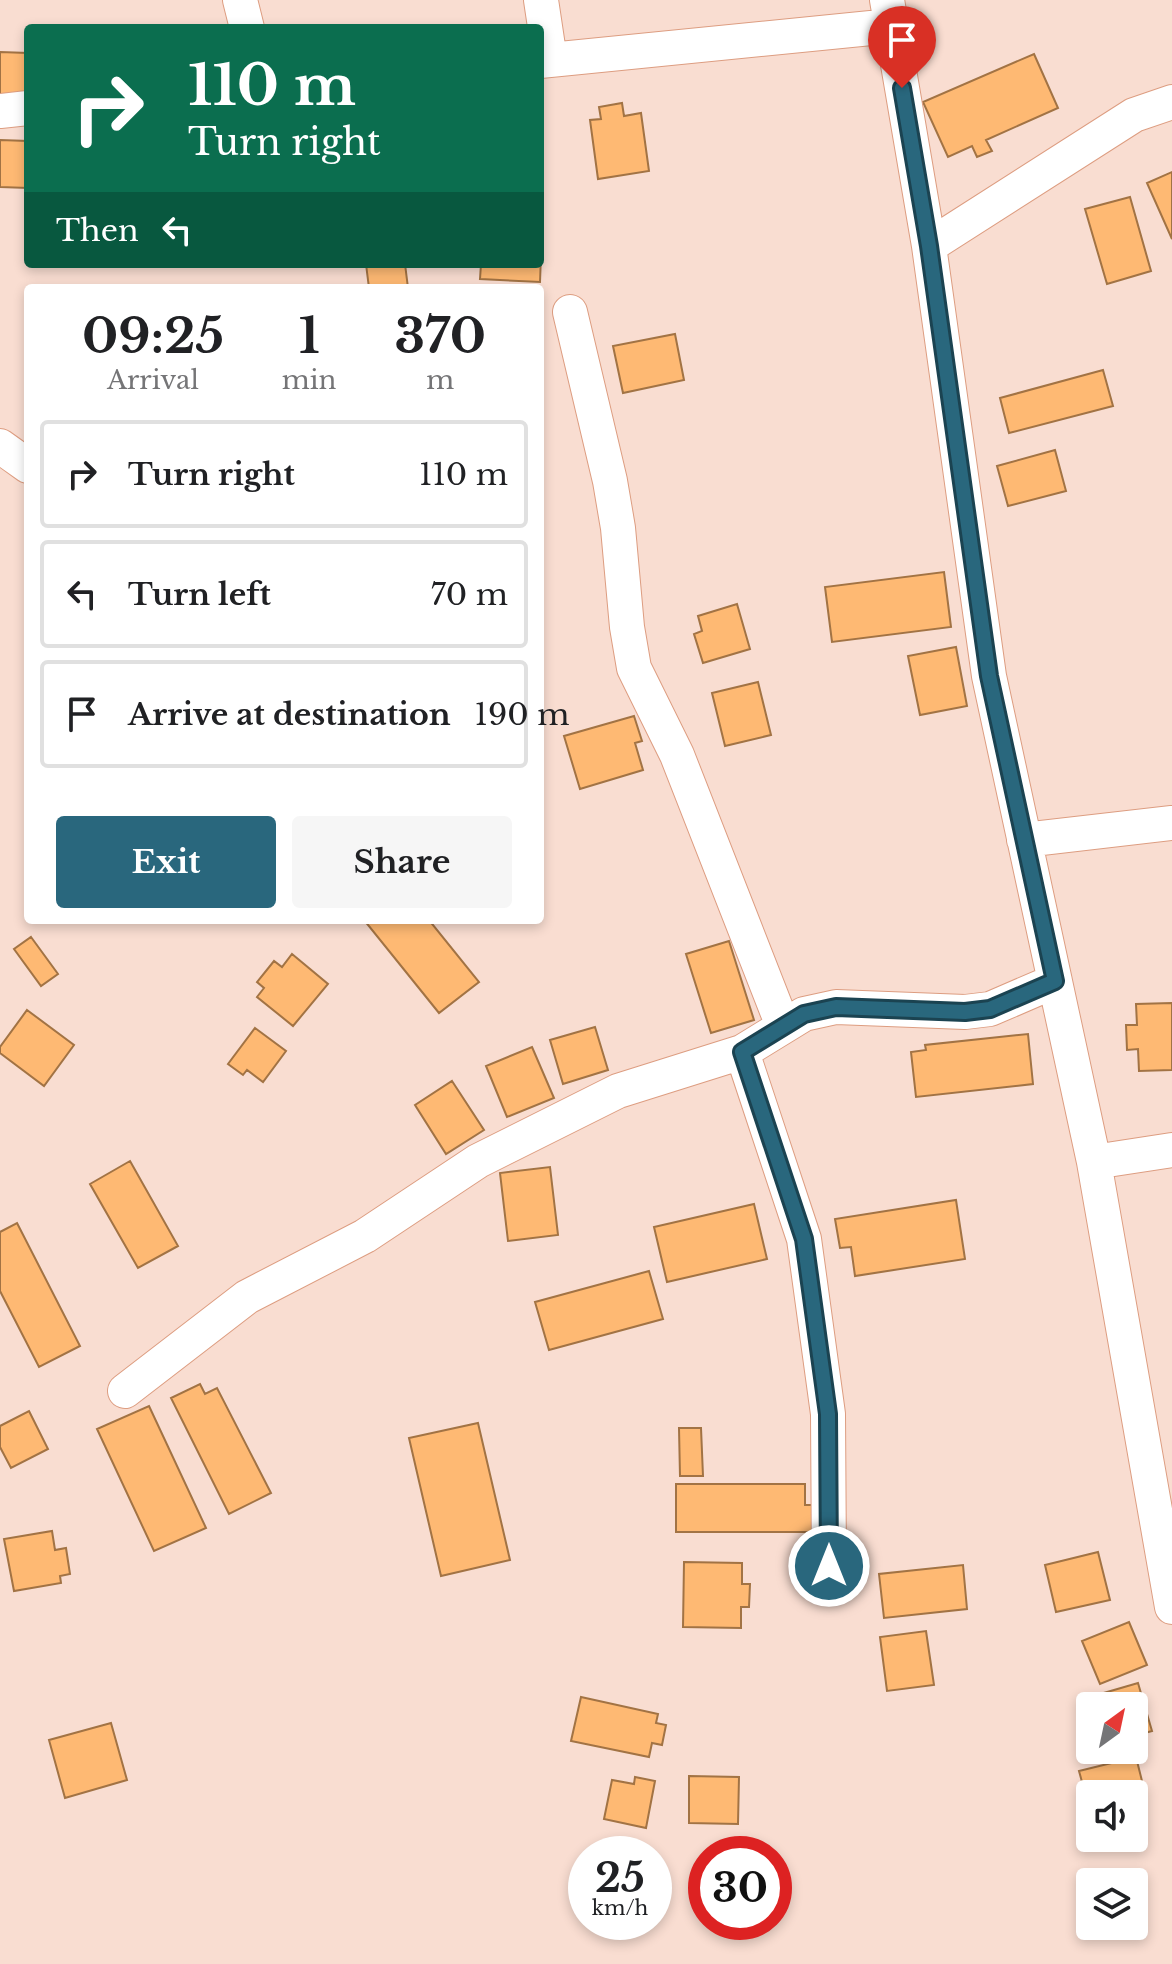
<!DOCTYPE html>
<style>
:root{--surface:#fff;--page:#f6f6f6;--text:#202124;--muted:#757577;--line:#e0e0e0;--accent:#29677d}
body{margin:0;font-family:"Libre Baskerville",serif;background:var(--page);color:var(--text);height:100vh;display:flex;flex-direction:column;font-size:30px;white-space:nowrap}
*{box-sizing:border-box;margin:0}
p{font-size:26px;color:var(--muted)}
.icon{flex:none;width:44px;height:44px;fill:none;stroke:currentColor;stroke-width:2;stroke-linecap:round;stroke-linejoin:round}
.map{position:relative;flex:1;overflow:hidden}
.panel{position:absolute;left:24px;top:284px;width:520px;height:640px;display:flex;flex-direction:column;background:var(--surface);border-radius:8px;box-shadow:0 4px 12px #0003}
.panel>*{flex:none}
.top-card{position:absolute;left:24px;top:24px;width:520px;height:244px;border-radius:8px;box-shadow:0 4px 12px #0003;background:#0b6e4f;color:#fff;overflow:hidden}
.needle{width:52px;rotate:33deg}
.fabs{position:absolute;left:1076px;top:1692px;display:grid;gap:16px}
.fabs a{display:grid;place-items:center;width:72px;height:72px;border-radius:8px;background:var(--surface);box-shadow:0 4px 12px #0003;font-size:40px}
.speed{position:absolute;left:568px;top:1836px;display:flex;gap:16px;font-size:40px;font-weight:700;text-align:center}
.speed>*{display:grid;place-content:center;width:104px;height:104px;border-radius:50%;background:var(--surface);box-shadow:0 4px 12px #0003;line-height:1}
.speed small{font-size:20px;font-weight:400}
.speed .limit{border:12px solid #d22;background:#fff;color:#111}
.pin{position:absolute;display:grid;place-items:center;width:68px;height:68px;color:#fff;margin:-82px -34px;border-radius:50% 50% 50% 0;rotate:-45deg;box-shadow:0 0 8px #0007}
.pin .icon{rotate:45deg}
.me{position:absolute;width:88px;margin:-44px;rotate:0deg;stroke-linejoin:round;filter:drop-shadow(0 0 6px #0008)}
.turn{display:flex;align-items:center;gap:28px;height:168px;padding:0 32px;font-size:36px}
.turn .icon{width:104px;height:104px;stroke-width:2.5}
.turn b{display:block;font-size:56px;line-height:68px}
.then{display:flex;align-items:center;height:76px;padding:0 32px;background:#0003;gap:16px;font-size:30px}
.eta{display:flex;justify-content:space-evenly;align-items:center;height:136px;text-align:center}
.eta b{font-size:48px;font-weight:700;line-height:56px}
.button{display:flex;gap:16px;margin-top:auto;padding:16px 32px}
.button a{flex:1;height:92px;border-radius:8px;background:var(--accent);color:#fff;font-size:32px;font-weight:700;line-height:92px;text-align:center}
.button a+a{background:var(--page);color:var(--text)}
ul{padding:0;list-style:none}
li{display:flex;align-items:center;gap:24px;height:108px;margin:0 16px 12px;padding:0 16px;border:4px solid var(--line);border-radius:8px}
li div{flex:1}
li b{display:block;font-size:30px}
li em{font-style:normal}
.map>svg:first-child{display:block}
</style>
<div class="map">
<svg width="1172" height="1964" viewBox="0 0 1172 1964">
<rect width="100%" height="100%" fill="#f9ddd1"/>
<path fill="#feb973" stroke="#a27344" stroke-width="2" d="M 0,52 L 28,53 L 28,97 L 0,96 Z
M 1034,54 L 1058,108 L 986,140 L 992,151 L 977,157 L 972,146 L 948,157 L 923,102 Z
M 622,103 L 624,116 L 641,113 L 649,171 L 598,179 L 590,120 L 601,119 L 599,107 Z
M 0,140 L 28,141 L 28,188 L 0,187 Z
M 1172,172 L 1172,239 L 1147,183 Z
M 1130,197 L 1151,271 L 1107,284 L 1085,209 Z
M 541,255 L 540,282 L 480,279 L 481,264 L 540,264 Z
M 366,264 L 405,264 L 408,288 L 369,288 Z
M 675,334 L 684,380 L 623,393 L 613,346 Z
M 1103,370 L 1113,406 L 1009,433 L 1000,398 Z
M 1055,450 L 1066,491 L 1008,506 L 997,466 Z
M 944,572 L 951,627 L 832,642 L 825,587 Z
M 737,604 L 750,649 L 703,663 L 694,634 L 702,631 L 698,616 Z
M 956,647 L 967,706 L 920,715 L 908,656 Z
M 758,682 L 771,735 L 725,746 L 712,693 Z
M 634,716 L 642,741 L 635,743 L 643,770 L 580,789 L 564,736 Z
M 364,920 L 429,920 L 479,982 L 439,1013 Z
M 31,937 L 58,974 L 41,986 L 14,949 Z
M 729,941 L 754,1020 L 711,1033 L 686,954 Z
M 292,954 L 328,984 L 293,1026 L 257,997 L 264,988 L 257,982 L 274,961 L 282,967 Z
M 1172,1003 L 1172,1070 L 1139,1071 L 1138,1049 L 1127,1050 L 1126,1025 L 1137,1025 L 1136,1004 Z
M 27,1010 L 74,1045 L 44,1086 L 0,1053 L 0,1047 Z
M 595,1027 L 608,1070 L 563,1084 L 550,1040 Z
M 255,1028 L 286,1051 L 263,1082 L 247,1070 L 243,1075 L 228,1064 Z
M 1028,1034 L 1033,1084 L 916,1097 L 911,1052 L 926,1050 L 925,1045 Z
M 532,1047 L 554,1098 L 507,1117 L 486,1066 Z
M 452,1081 L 484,1130 L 446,1154 L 415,1105 Z
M 130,1161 L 178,1246 L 138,1268 L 90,1184 Z
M 550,1167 L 558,1235 L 508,1241 L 500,1173 Z
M 956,1200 L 965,1259 L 855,1276 L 851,1247 L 840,1248 L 835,1219 Z
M 754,1204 L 767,1259 L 667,1282 L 654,1227 Z
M 17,1223 L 80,1346 L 39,1367 L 0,1291 L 0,1232 Z
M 649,1271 L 663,1319 L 549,1350 L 535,1302 Z
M 200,1384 L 205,1394 L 217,1388 L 271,1493 L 229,1514 L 171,1398 Z
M 149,1406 L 206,1528 L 154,1551 L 97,1429 Z
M 29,1411 L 48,1449 L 11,1468 L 0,1447 L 0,1426 Z
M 478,1423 L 510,1560 L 441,1576 L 409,1438 Z
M 679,1428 L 701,1428 L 703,1476 L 680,1476 Z
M 676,1484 L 805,1484 L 805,1505 L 812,1505 L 812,1532 L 676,1532 Z
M 52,1531 L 55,1550 L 66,1548 L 70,1574 L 60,1576 L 61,1583 L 14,1591 L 4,1539 Z
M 1098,1552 L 1110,1600 L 1056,1612 L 1045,1565 Z
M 684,1562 L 742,1563 L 742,1584 L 750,1584 L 749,1607 L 741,1607 L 741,1628 L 683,1627 Z
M 963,1565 L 967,1609 L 884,1618 L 879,1574 Z
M 1129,1622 L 1147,1665 L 1100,1684 L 1082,1641 Z
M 926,1631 L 934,1685 L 887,1691 L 880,1637 Z
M 1138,1683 L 1152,1731 L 1134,1736 L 1134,1706 L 1093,1706 L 1090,1697 Z
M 581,1697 L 658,1714 L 656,1723 L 666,1725 L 662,1745 L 652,1743 L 649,1757 L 571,1741 Z
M 111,1723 L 127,1780 L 65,1798 L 49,1740 Z
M 1136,1757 L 1146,1797 L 1134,1800 L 1134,1794 L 1090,1794 L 1090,1811 L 1079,1771 Z
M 689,1776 L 739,1777 L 738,1824 L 689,1823 Z
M 635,1777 L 655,1781 L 646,1828 L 604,1819 L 612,1780 L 634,1784 Z"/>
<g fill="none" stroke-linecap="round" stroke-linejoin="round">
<g stroke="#dd9d81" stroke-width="36">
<path id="street" d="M 240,0 L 247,28
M 541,0 L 550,60
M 887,0 L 929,246 L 989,676 L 1094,1162 L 1172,1607
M 540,61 L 891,26
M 0,111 L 28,108
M 929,246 L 1134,115 L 1172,102
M 570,312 L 610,481 L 618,528 L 627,627 L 634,668 L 677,755 L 783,1026
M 0,446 L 28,466
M 1024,840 L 1172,823
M 1094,1162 L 1172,1150
M 125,1391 L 247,1297 L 365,1236 L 478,1161 L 618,1091 L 742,1052
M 829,1566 L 828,1414 L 804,1239 L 742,1052 L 804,1014 L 836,1007 L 965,1012 L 990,1009 L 1055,981"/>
</g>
<use href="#street" stroke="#fff" stroke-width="34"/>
</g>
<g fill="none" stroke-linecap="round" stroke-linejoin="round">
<g stroke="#1b4351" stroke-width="20">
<path id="route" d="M 829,1566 L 828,1414 L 804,1239 L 742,1052 L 804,1014 L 836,1007 L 965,1012 L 990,1009 L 1055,981 L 989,676 L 929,246 L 902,88"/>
</g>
<use href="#route" stroke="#29677d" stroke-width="14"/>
</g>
</svg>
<div class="fabs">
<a><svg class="needle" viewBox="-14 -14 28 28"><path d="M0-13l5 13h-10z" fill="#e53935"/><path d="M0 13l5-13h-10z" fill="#757577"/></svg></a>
<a><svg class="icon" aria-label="sound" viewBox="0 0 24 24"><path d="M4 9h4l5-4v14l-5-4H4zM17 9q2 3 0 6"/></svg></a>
<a><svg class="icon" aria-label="layers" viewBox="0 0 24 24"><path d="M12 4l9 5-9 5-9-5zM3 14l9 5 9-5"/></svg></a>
</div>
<div class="speed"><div>25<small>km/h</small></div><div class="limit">30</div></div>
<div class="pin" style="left:902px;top:88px;background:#d93025"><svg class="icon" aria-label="arrive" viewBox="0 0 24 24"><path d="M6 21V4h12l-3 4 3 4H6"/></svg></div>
<svg class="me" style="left:829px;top:1566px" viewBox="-20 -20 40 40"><circle r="17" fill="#29677d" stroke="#fff" stroke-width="3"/><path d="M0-11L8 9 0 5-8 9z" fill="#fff"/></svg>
<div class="top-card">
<div class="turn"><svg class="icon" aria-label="right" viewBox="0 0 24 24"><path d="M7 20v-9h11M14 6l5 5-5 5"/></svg><div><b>110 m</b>Turn right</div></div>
<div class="then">Then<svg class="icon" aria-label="left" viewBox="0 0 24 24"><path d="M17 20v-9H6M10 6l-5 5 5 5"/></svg></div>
</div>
<section class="panel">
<div class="eta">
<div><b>09:25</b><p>Arrival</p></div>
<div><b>1</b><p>min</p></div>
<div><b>370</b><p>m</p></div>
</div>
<ul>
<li><svg class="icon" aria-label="right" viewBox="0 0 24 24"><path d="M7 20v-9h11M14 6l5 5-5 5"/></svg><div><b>Turn right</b></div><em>110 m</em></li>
<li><svg class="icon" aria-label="left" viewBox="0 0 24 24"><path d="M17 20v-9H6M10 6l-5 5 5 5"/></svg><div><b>Turn left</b></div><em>70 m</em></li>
<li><svg class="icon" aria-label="arrive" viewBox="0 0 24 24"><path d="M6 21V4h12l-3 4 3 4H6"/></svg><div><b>Arrive at destination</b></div><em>190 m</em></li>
</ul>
<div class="button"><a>Exit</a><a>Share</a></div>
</section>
</div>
